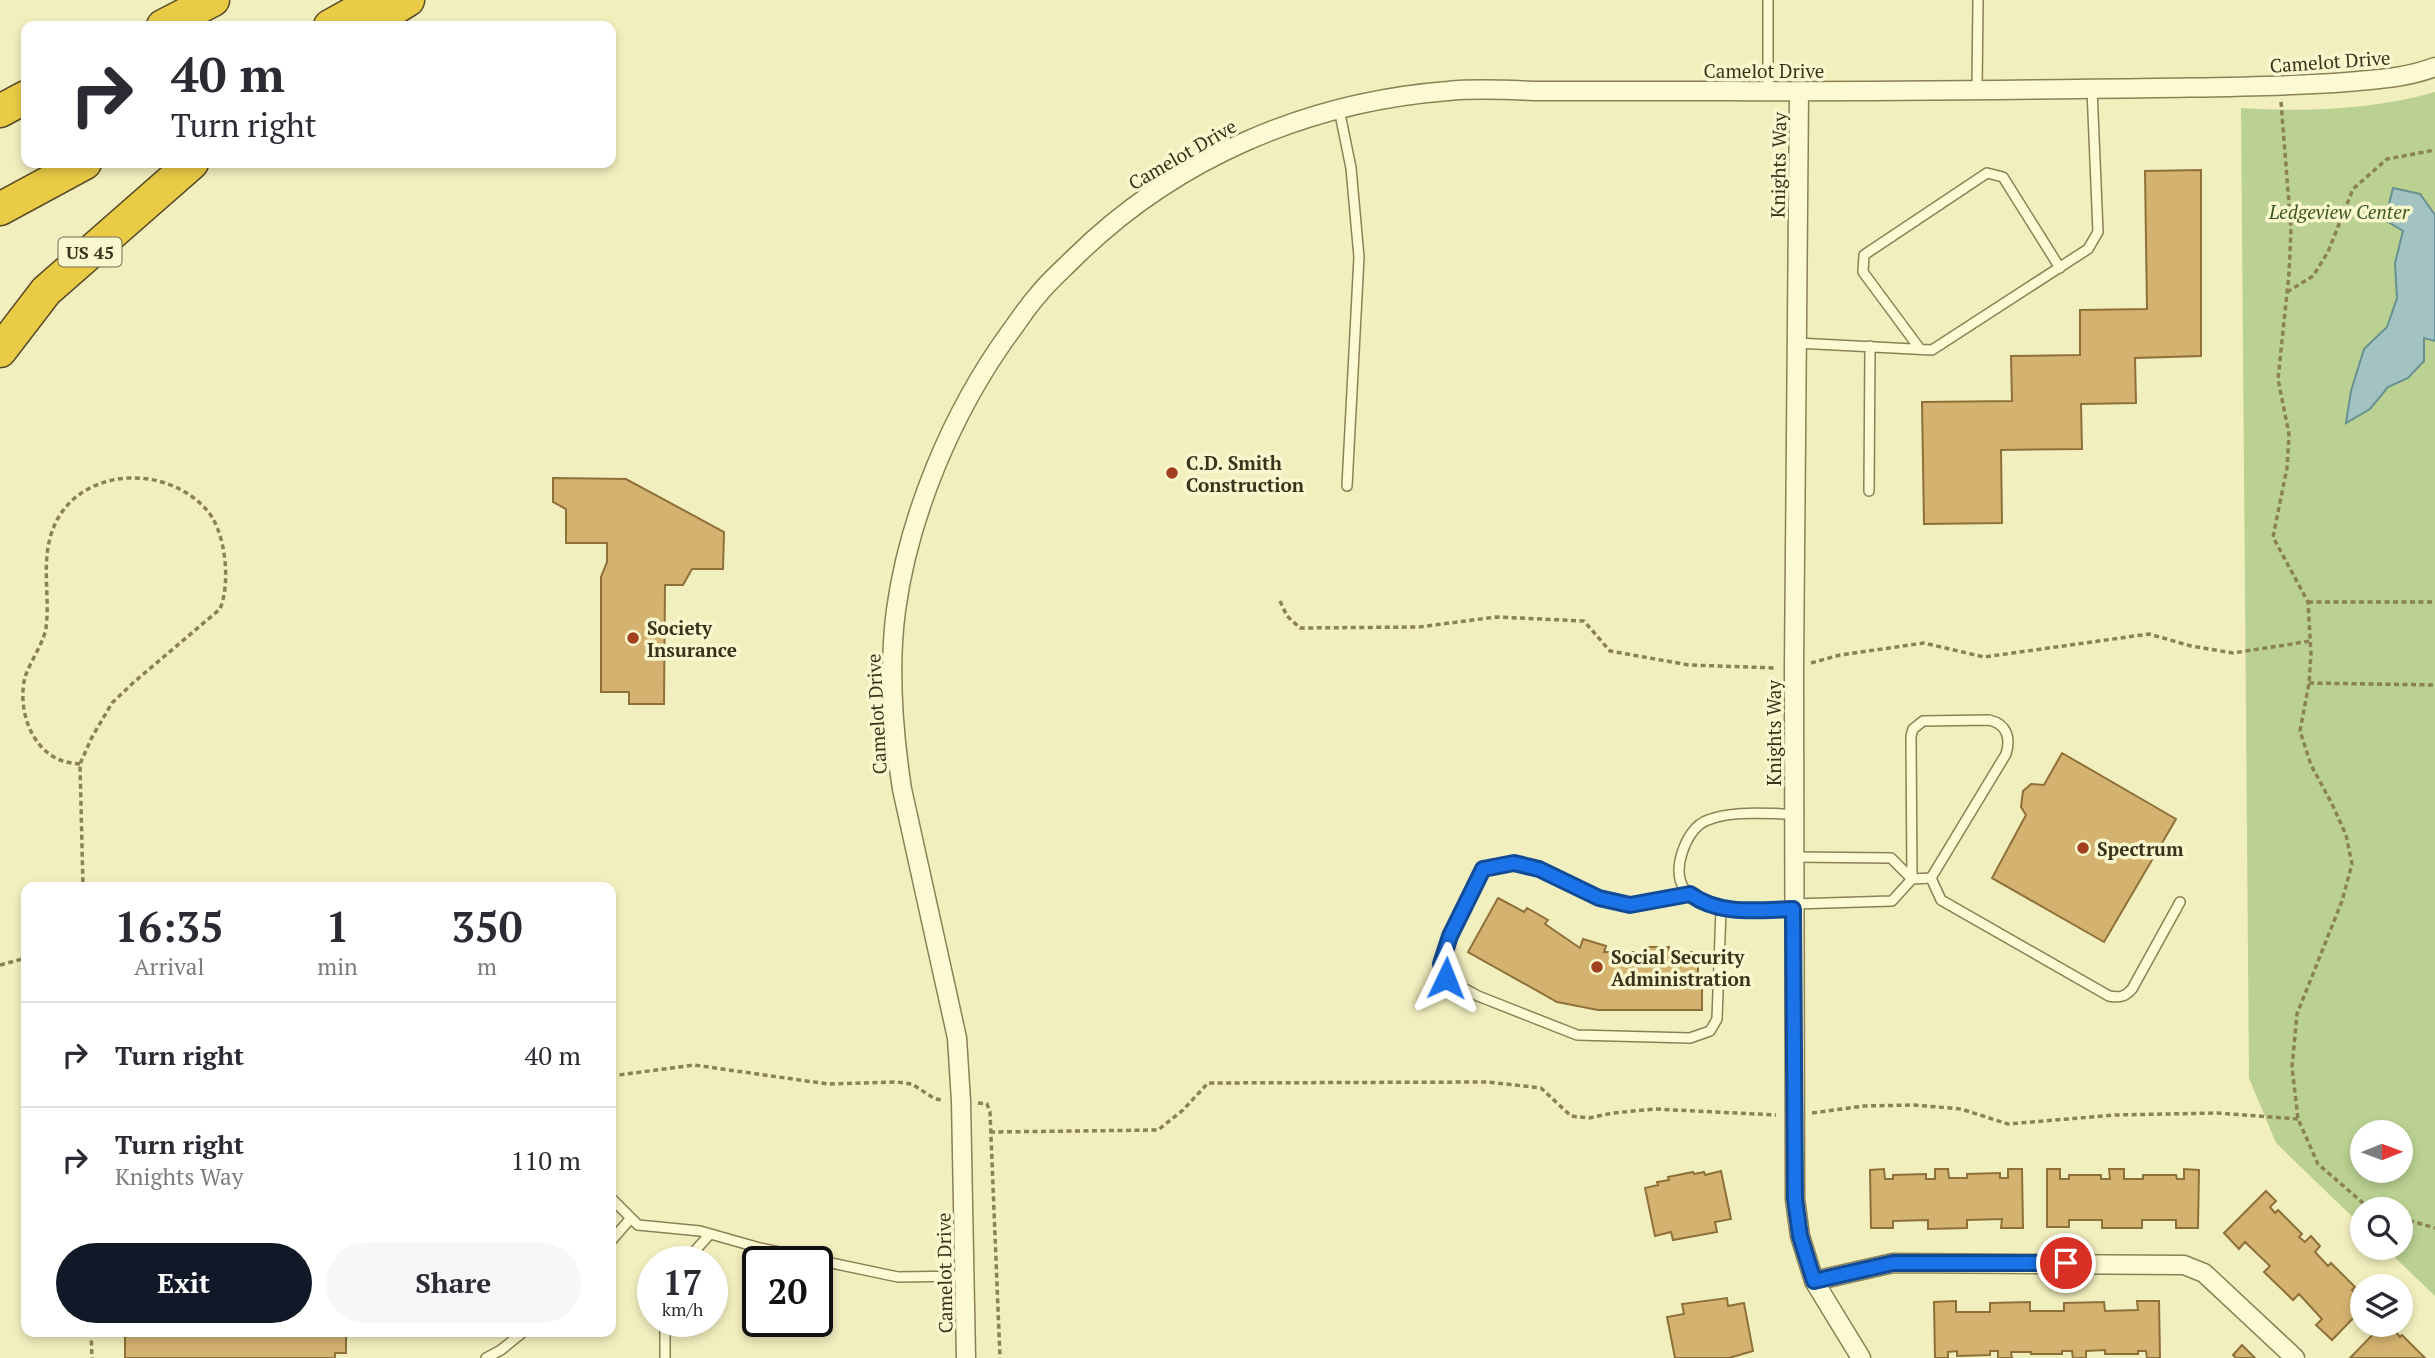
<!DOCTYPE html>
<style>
:root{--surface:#fff;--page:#f7f7f7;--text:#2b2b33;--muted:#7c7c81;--line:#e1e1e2;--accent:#111827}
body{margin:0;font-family:"PT Serif",serif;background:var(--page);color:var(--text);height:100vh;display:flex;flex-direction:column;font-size:26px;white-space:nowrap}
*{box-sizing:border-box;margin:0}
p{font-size:23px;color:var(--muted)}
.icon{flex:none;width:38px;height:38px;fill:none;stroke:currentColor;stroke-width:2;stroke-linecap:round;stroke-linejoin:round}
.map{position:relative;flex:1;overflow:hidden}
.details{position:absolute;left:21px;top:882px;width:595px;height:455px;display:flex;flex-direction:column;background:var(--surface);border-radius:14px;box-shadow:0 4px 10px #0003}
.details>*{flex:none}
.banner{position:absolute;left:21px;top:21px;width:595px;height:147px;border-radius:14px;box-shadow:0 4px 10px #0003;background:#fff;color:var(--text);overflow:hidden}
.needle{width:46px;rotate:89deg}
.controls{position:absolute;left:2350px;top:1120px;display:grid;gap:14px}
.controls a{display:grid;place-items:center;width:63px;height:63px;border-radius:50%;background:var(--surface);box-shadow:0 4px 10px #0003;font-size:35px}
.speed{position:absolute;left:637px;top:1246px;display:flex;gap:14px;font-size:35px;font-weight:700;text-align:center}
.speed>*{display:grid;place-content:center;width:91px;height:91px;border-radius:50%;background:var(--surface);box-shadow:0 4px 10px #0003;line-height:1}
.speed small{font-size:18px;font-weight:400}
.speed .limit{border:4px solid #111;border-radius:10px;background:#fff;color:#111}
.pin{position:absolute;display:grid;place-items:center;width:60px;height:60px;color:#fff;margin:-30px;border:4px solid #fff;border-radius:50%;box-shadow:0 2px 7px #0007}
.me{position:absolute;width:77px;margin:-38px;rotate:2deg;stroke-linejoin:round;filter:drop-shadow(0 0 5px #0008)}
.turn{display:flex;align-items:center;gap:24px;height:147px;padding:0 35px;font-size:32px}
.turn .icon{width:91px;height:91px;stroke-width:2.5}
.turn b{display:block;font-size:49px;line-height:60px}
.eta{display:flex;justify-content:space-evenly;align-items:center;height:119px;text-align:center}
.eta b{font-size:42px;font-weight:700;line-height:49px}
.primary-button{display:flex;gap:14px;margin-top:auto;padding:14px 35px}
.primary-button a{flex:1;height:80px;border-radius:42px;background:var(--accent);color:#fff;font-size:28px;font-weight:700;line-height:80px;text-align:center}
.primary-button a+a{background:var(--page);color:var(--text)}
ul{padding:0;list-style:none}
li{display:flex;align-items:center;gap:21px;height:105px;padding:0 35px;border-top:2px solid var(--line)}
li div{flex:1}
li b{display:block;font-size:26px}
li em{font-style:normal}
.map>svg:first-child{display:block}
</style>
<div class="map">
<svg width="2435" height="1358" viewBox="0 0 2435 1358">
<rect width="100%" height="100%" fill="#f2efbe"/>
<path fill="#bad191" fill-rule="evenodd" d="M 2435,92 L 2435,1296 L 2385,1248 L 2401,1248 L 2401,1209 L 2362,1209 L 2362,1226 L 2276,1143 L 2249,1078 L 2241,108 C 2305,112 2373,110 2435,92 ZM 2362,1132 L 2401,1132 L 2401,1171 L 2362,1171 Z"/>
<path fill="#a2c3c2" stroke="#689292" stroke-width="2" d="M 2393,188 L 2420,194 L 2435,215 L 2435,341 L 2424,338 L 2424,361 L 2408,378 L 2388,387 L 2370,409 L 2346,423 L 2351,391 L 2364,349 L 2387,327 L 2397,298 L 2395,263 L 2403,231 L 2385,220 Z"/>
<path fill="#d4b370" stroke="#8e7039" stroke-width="2" d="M 2201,170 L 2201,356 L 2135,358 L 2136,403 L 2081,404 L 2082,449 L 2001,450 L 2002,523 L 1924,524 L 1922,402 L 2012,401 L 2011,356 L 2080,355 L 2080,310 L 2147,309 L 2145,171 Z
M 553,478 L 626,479 L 724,532 L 723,569 L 692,569 L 683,585 L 665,585 L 664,704 L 629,704 L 629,692 L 601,692 L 601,577 L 607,562 L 607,543 L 566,543 L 566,509 L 553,502 Z
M 2062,753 L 2176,819 L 2104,942 L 1992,878 L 2026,815 L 2021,807 L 2023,791 L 2031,784 L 2044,785 Z
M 1498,898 L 1524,912 L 1527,908 L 1548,920 L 1545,924 L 1580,948 L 1583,939 L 1606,946 L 1604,952 L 1646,952 L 1646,947 L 1669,947 L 1669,952 L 1698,952 L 1698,982 L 1702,982 L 1702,1010 L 1598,1010 L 1557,1002 L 1468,952 Z
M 1884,1169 L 1885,1179 L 1893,1179 L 1893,1175 L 1926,1174 L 1926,1179 L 1935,1179 L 1935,1169 L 1948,1169 L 1949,1178 L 1967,1178 L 1967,1174 L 2000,1173 L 2000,1178 L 2008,1178 L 2008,1169 L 2022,1169 L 2023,1228 L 2001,1228 L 2002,1219 L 1967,1220 L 1967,1228 L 1928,1229 L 1928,1220 L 1893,1221 L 1893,1228 L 1871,1228 L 1870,1170 Z
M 2047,1169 L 2060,1169 L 2060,1179 L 2069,1179 L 2069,1175 L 2101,1175 L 2101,1179 L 2110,1179 L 2109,1169 L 2124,1169 L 2124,1179 L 2143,1179 L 2143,1175 L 2176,1175 L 2177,1179 L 2184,1179 L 2184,1169 L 2199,1170 L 2198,1228 L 2176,1228 L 2176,1220 L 2142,1220 L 2142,1228 L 2102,1228 L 2102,1220 L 2069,1220 L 2069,1227 L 2047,1227 Z
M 1721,1171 L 1731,1219 L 1715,1222 L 1717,1232 L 1673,1240 L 1671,1232 L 1655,1236 L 1645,1188 L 1658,1185 L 1657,1182 L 1669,1180 L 1668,1177 L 1693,1172 L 1694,1174 L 1704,1172 L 1705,1175 Z
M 2266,1191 L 2276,1201 L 2270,1207 L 2275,1213 L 2278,1210 L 2302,1234 L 2299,1237 L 2305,1242 L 2311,1236 L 2320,1246 L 2315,1252 L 2328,1266 L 2331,1263 L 2355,1287 L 2352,1290 L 2357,1296 L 2362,1291 L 2362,1309 L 2332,1340 L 2316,1325 L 2322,1319 L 2299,1294 L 2293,1300 L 2264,1272 L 2270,1266 L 2245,1242 L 2239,1249 L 2224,1233 Z
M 1727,1298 L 1728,1306 L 1744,1303 L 1753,1351 L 1729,1358 L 1675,1358 L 1667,1317 L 1684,1314 L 1682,1304 Z
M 1956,1301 L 1956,1312 L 1990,1312 L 1990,1303 L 2030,1302 L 2030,1311 L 2064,1311 L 2064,1303 L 2104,1302 L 2105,1311 L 2138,1310 L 2137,1301 L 2159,1301 L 2160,1358 L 2147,1358 L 2146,1351 L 2138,1351 L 2138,1354 L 2105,1354 L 2105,1350 L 2086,1351 L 2086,1358 L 2073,1358 L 2072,1351 L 2062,1351 L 2062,1354 L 2031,1354 L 2031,1352 L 2011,1352 L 2012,1358 L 1998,1358 L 1998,1351 L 1990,1351 L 1990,1355 L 1957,1356 L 1957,1351 L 1948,1352 L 1948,1358 L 1935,1358 L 1934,1302 Z
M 2382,1325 L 2400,1325 L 2395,1331 L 2400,1337 L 2402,1335 L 2425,1358 L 2350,1358 Z
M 125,1332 L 346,1332 L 346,1353 L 335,1353 L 335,1358 L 125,1358 Z
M 2242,1345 L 2255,1358 L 2236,1358 L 2233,1355 Z"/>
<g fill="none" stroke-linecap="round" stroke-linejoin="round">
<g stroke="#8c8055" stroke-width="12">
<path id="lane" d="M 1768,0 L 1768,92
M 1977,90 L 1978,0
M 1339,109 L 1351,168 L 1359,257 L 1347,486
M 1797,343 L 1932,350 L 2088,249 L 2098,232 L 2092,89
M 1920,349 L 1863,272 L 1864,255 L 1987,173 L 2003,177 L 2060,268
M 1869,491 L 1870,346
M 1931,878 L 1912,879 L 1911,736 L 1913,729 L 1923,721 L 1989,720 C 2007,724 2011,738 2006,754 L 1931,878 L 1941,900 L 2109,996 C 2119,998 2125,997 2132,989 L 2180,902
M 1690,894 L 1630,905 L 1599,898 L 1539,869 L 1514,863 L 1483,869 L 1449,936 L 1441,964 L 1445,978 L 1478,996 L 1577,1035 L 1690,1038 L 1710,1031 L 1717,1019 L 1721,909
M 1794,904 L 1892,901 L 1912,879 L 1891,858 L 1794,857
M 1793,910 C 1756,910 1661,920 1682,853 C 1686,840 1695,824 1708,820 C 1734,810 1766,814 1794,814
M 611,1198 L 638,1225 L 700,1231 L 760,1248 L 898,1277 L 965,1276
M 611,1241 L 631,1218
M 685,1262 L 710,1234
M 486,1358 L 501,1350 L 523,1332
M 665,1358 L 665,1321"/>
</g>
<g stroke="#8c8055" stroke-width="21">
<path id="street" d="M 1799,92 L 1794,669 L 1795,1199 L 1800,1236 L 1814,1281 L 1861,1358
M 1814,1281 L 1893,1263 L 2184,1265 L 2204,1273 L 2295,1358
M 966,1358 L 961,1101 L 957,1038 L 902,789 C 893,730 888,670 896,610 C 909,515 952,413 1008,335 C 1018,322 1027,307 1038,295 C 1048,282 1061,271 1073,259 C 1174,159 1306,102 1448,91 C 1477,88 1508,90 1538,91 C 1601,91 1664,91 1728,91 C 1871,92 2014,90 2157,88 C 2221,87 2284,87 2347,82 C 2378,79 2406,78 2435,67"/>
</g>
<g stroke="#594c2a" stroke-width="35">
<path id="highway" d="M 163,26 L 213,0
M 330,26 L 377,0
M 366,26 L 408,0
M 0,111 L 26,97
M 0,209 L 85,163
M 0,351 L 46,291 L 192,163"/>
</g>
<path stroke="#8c8055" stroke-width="3.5" stroke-dasharray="5 3.5" stroke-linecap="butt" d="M 2281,102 L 2291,229 L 2289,274 L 2278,379 L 2289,434 L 2287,468 L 2273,537 L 2308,602 L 2311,654 L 2309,683 L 2300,731 L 2311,765 L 2332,804 L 2346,835 L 2352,864 L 2342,901 L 2297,1014 L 2292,1067 L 2298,1119 L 2318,1164 L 2370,1209
M 2287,292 L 2313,276 L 2328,252 L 2353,189 L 2387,159 L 2435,150
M 1280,601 L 1287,616 L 1300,628 L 1419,627 L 1496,617 L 1584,621 L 1610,651 L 1689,665 L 1776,668
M 2308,602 L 2435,602
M 1811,663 L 1840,655 L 1924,643 L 1984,657 L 2149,634 L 2191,646 L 2233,653 L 2311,641
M 2309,683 L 2435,685
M 80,764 C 71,763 62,762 54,757 C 28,742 18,705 25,677 C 30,662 44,642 46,628 C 50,598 42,569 50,538 C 68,469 160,460 205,508 C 226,529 231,583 220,609 L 134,682 L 112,703 L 92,737 L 80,764 L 83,887
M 0,965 L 26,958
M 611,1076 L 694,1065 L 828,1084 L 897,1082 L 912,1084 L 935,1099 L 943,1100
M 978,1103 L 987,1104 L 990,1112 L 1000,1358
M 1812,1113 L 1864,1106 L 1914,1105 L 1961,1109 L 2008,1124 L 2115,1115 L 2217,1113 L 2298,1119
M 990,1132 L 1158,1130 L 1183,1110 L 1208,1083 L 1488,1082 L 1541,1088 L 1571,1116 L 1589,1118 L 1613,1113 L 1655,1109 L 1776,1115
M 2401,1218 L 2435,1228
M 91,1332 L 92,1358"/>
<use href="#lane" stroke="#fcfad2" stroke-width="9"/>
<use href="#street" stroke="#fcfad2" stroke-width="18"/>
<use href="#highway" stroke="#eacb46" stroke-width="32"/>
</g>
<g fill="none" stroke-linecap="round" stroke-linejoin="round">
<g stroke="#114b97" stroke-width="18">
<path id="route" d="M 1446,978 L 1441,964 L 1450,936 L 1483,869 L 1514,863 L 1539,869 L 1599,898 L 1630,905 L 1690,894 C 1720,916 1758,910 1793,909 L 1795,1199 L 1800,1236 L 1814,1281 L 1893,1263 L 2066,1263"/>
</g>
<use href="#route" stroke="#1a73e8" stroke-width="12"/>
</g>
<g fill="#a13f1f" stroke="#f9f7ce" stroke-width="2.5">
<circle cx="1172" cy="473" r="7"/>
<circle cx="633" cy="638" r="7"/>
<circle cx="2083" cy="848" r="7"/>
<circle cx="1597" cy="967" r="7"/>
</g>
<g text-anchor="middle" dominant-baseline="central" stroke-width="7" stroke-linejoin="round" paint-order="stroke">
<rect fill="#f9f7ce" stroke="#736d51" stroke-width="2" x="58.5" y="237.5" width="63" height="29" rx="5"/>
<g font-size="18" font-weight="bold" fill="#3a321b">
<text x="90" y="252">US 45</text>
</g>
<g font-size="19" fill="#3a321b" stroke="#f9f7ce">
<text transform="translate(2330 61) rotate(-4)">Camelot Drive</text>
<text x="1764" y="70">Camelot Drive</text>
<text transform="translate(1182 154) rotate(-30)">Camelot Drive</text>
<text transform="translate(1778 165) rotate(-89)">Knights Way</text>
<text transform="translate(876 714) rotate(-93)">Camelot Drive</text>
<text transform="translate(1773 733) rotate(-90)">Knights Way</text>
<text transform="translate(944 1273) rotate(-91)">Camelot Drive</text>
</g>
<g font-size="19" font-style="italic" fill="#3c5820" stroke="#f9f7ce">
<text x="2339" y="211">Ledgeview Center</text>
</g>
<g font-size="19" font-weight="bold" fill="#3a321b" stroke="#f9f7ce" text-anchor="start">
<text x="1186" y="462">C.D. Smith<tspan x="1186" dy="22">Construction</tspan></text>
<text x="647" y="627">Society<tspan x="647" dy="22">Insurance</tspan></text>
<text x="2097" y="848">Spectrum</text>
<text x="1611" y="956">Social Security<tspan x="1611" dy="22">Administration</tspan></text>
</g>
</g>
</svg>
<div class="controls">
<a><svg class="needle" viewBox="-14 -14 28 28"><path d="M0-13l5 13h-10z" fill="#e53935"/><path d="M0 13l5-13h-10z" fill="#7c7c81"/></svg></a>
<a><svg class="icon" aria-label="search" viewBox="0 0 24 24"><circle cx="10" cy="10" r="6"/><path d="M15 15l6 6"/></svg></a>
<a><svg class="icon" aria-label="layers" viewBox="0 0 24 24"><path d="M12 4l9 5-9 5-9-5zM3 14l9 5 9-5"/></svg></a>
</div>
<div class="speed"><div>17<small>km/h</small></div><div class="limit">20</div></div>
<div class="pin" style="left:2066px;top:1263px;background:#d93025"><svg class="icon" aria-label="arrive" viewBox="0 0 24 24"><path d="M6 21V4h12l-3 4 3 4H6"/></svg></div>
<svg class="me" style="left:1446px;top:978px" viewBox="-20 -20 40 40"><path d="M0-17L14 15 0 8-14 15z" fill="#1a73e8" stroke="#fff" stroke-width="4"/></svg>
<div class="banner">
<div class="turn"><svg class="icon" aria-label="right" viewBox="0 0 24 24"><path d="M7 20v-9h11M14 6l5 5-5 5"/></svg><div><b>40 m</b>Turn right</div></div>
</div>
<section class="details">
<div class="eta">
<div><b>16:35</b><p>Arrival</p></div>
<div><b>1</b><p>min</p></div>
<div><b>350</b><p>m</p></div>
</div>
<ul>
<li><svg class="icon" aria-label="right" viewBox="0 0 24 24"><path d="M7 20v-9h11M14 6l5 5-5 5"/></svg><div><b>Turn right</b></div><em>40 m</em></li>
<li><svg class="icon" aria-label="right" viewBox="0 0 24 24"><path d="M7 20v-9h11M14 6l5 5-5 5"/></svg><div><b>Turn right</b><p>Knights Way</p></div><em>110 m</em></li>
</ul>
<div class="primary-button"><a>Exit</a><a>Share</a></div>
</section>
</div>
